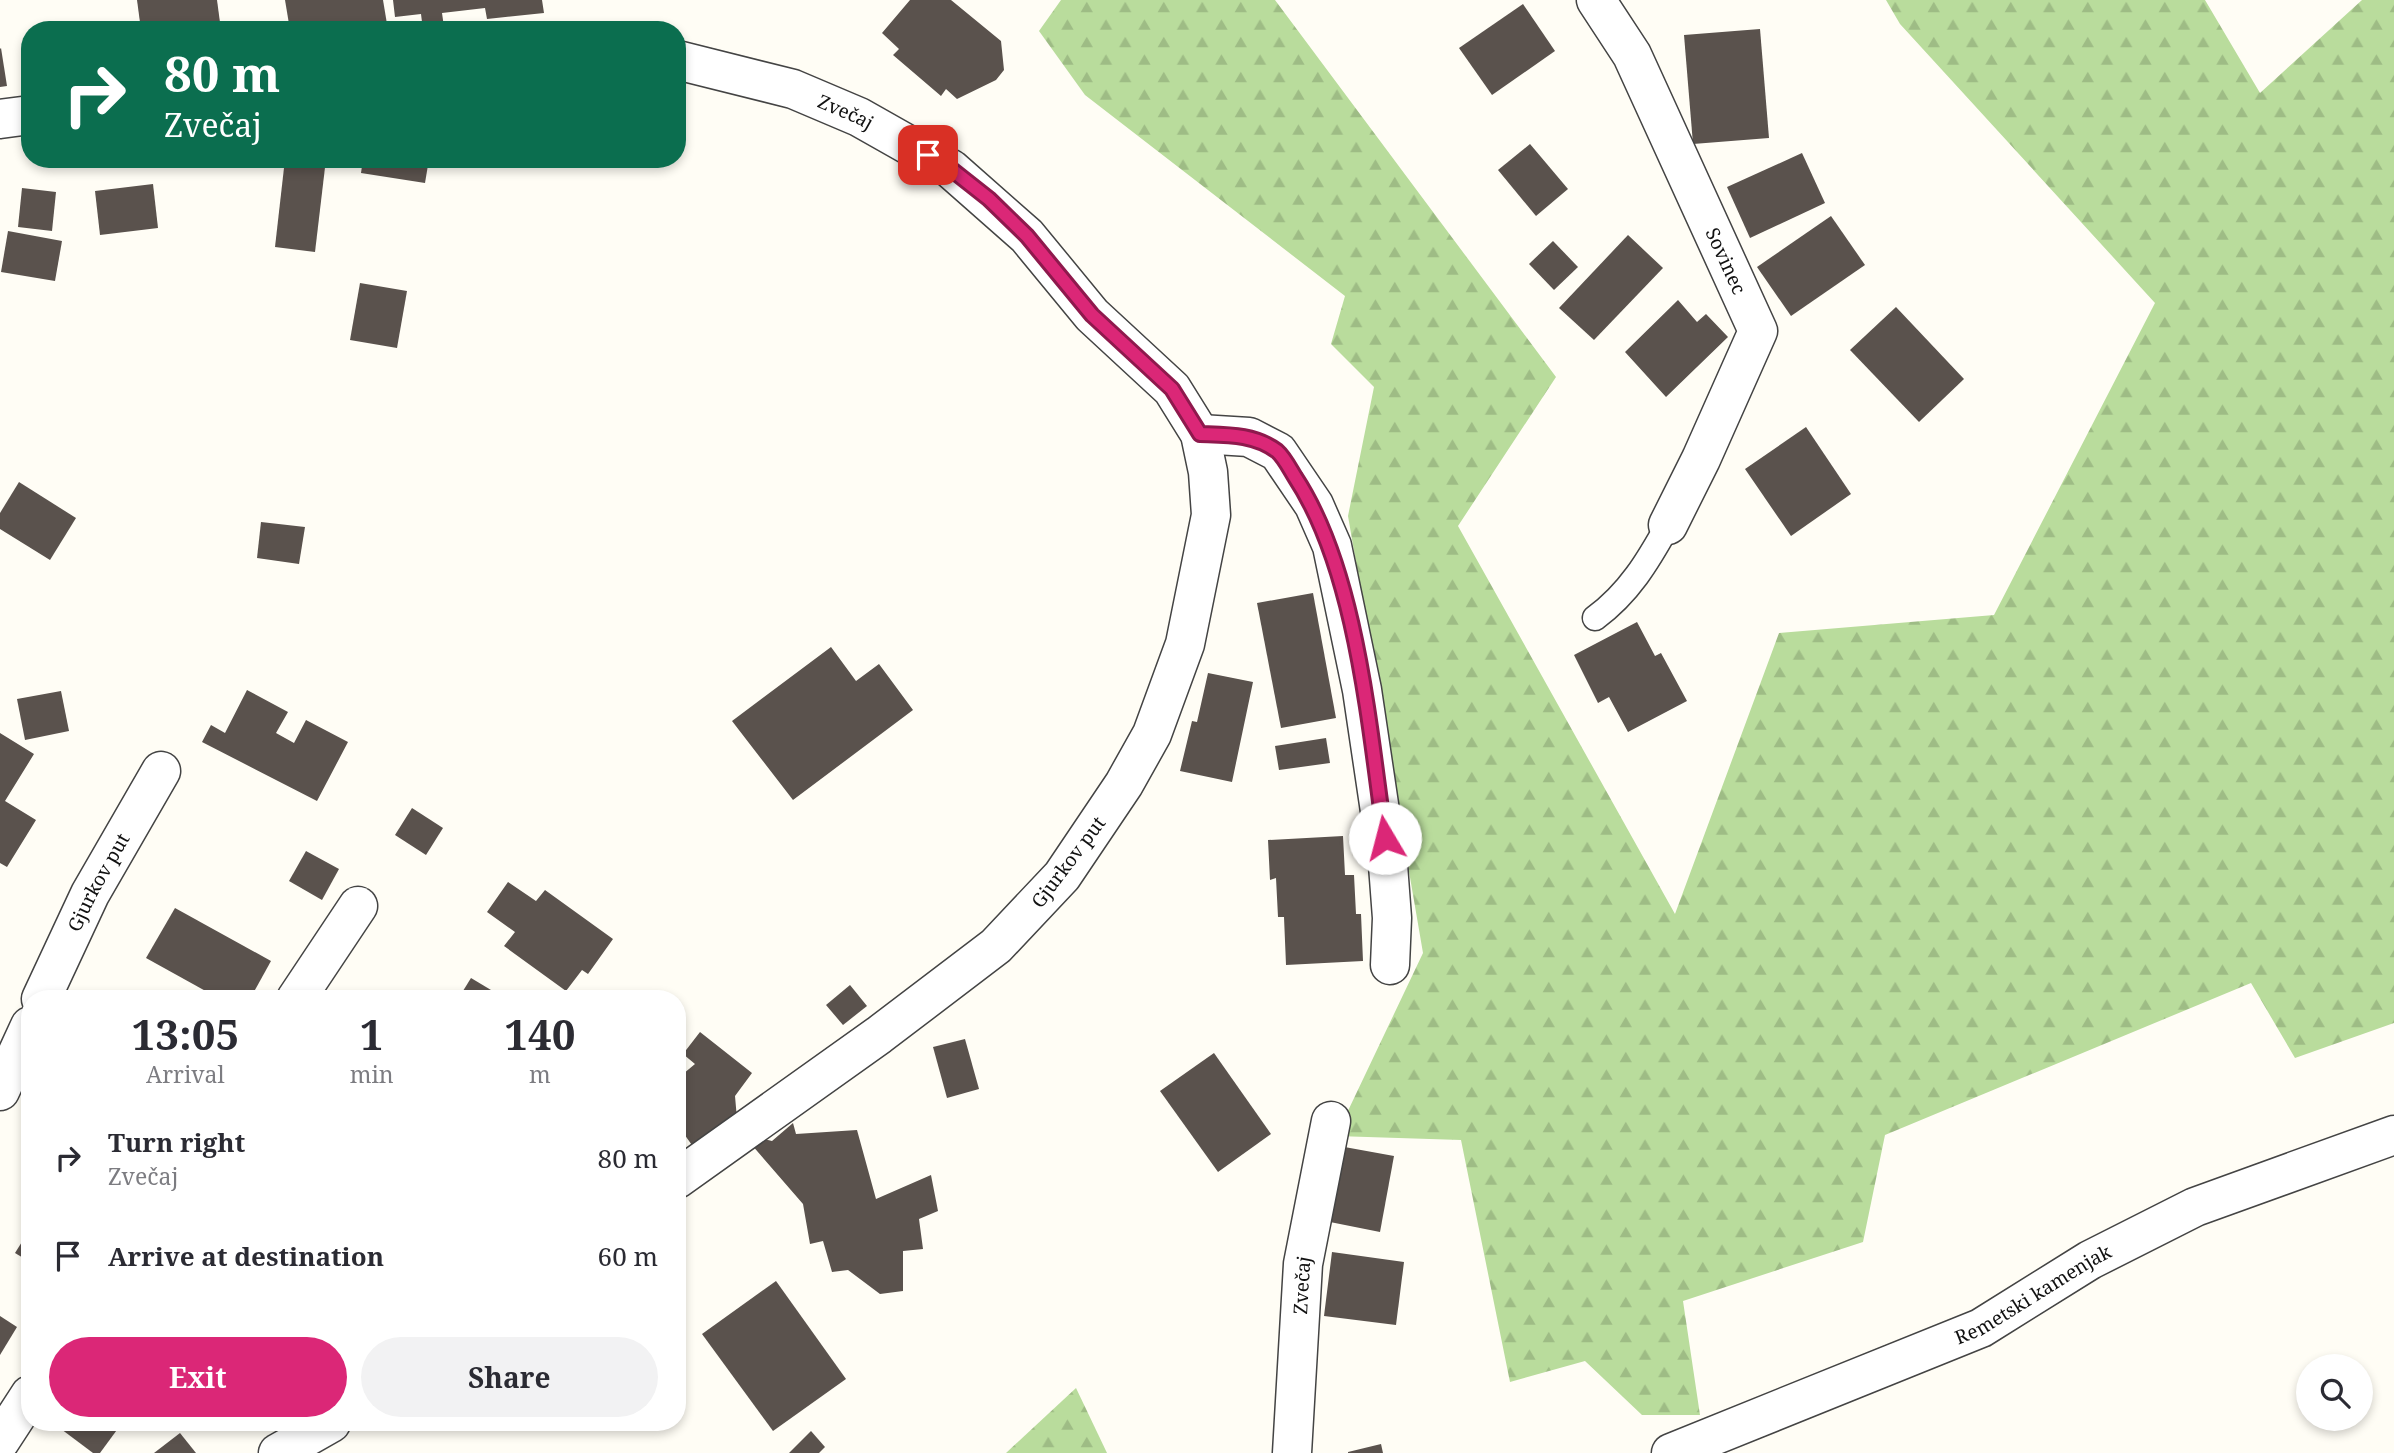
<!DOCTYPE html>
<meta charset="utf-8">
<style>
body{margin:0;font-family:"Noto Serif",serif;background:#f2f2f3;color:#2b2b33;height:100vh;display:flex;flex-direction:column;font-size:26px;white-space:nowrap}
*{box-sizing:border-box;margin:0}
p{font-size:23px;color:#7c7c81}
.icon{flex:none;width:38px;height:38px;fill:none;stroke:currentColor;stroke-width:2;stroke-linecap:round;stroke-linejoin:round}
.map{position:relative;flex:1;overflow:hidden}
.drawer{position:absolute;left:21px;top:990px;width:665px;height:441px;display:flex;flex-direction:column;background:#fff;border-radius:28px;box-shadow:0 4px 10px #0003}
.drawer>*{flex:none}
.top-card{position:absolute;left:21px;top:21px;width:665px;height:147px;border-radius:28px;box-shadow:0 4px 10px #0003;background:#0b6e4f;color:#fff;overflow:hidden}
.buttons{position:absolute;left:2296px;top:1354px;display:grid;gap:14px}
.buttons a{display:grid;place-items:center;width:77px;height:77px;border-radius:50%;background:#fff;box-shadow:0 4px 10px #0003;font-size:35px}
.pin{position:absolute;display:grid;place-items:center;width:60px;height:60px;color:#fff;margin:-30px;border-radius:14px;box-shadow:0 4px 10px #0006}
.me{position:absolute;width:77px;margin:-38px;rotate:352deg;stroke-linejoin:round;filter:drop-shadow(0 0 5px #0008)}
.turn{display:flex;align-items:center;gap:24px;height:147px;padding:0 28px;font-size:32px}
.turn .icon{width:91px;height:91px;stroke-width:2.5}
.turn b{display:block;font-size:49px;line-height:60px}
.eta{display:flex;justify-content:space-evenly;align-items:center;height:119px;text-align:center}
.eta b{font-size:42px;font-weight:700;line-height:49px}
.cta{display:flex;gap:14px;margin-top:auto;padding:14px 28px}
.cta a{flex:1;height:80px;border-radius:42px;background:#db2777;color:#fff;font-size:28px;font-weight:700;line-height:80px;text-align:center}
.cta a+a{background:#f2f2f3;color:#2b2b33}
ul{padding:0;list-style:none}
li{display:flex;align-items:center;gap:21px;height:98px;padding:0 28px}
li div{flex:1}
li b{display:block;font-size:26px}
li em{font-style:normal}
.map>svg:first-child{display:block}
.forest{fill:url(#forest-firs)}
.building{fill:#5a524d}
.lines{fill:none;stroke-linecap:round;stroke-linejoin:round}
.lane-casing{stroke:#444;stroke-width:27}
.street-casing{stroke:#444;stroke-width:41}
.lane{stroke:#fff;stroke-width:24}
.street{stroke:#fff;stroke-width:38}
.route-casing{stroke:#8e194d;stroke-width:18}
.route{stroke:#db2777;stroke-width:12}
.labels{text-anchor:middle;stroke-width:7;stroke-linejoin:round;paint-order:stroke}
.street-label{font-size:19px;fill:#111;stroke:#fff}
</style>
<div class="map">
<svg width="2394" height="1453" viewBox="0 0 2394 1453">
<defs>
<pattern id="forest-firs" width="22" height="20" patternUnits="userSpaceOnUse" patternTransform="scale(1.75)"><rect width="22" height="20" fill="#b9dc9c"/><path d="M5 1l3.5 6h-7zM16 11l3.5 6h-7z" fill="#9ebc85"/></pattern>
</defs>
<rect width="100%" height="100%" fill="#fffdf5"/>
<!-- forest -->
<g class="forest">
<path d="M 1061,0 L 1275,0 L 1556,377 L 1458,526 L 1675,914 L 1779,633 L 1994,615 L 2155,303 L 1900,24 L 1886,0 L 2205,0 L 2260,93 L 2362,0 L 2394,0 L 2394,1023 L 2295,1058 L 2251,983 L 1885,1135 L 1863,1242 L 1683,1301 L 1700,1415 L 1642,1415 L 1585,1361 L 1510,1382 L 1461,1140 L 1336,1136 L 1423,953 L 1348,516 L 1374,387 L 1331,344 L 1345,296 L 1085,95 L 1039,31 Z"/>
<path d="M 1076,1388 L 1107,1453 L 1006,1453 Z"/>
</g>
<!-- building -->
<g class="building">
<path d="M 137,0 L 217,0 L 221,30 L 141,30 Z"/>
<path d="M 285,0 L 383,0 L 388,30 L 290,30 Z"/>
<path d="M 393,0 L 542,0 L 544,13 L 487,19 L 485,8 L 442,13 L 444,27 L 423,30 L 421,14 L 395,17 Z"/>
<path d="M 910,0 L 951,0 L 1001,41 L 1004,70 L 996,80 L 957,99 L 946,89 L 941,96 L 893,55 L 899,49 L 882,33 Z"/>
<path d="M 1523,4 L 1555,51 L 1492,95 L 1459,48 Z"/>
<path d="M 1760,29 L 1769,138 L 1693,144 L 1684,35 Z"/>
<path d="M 1,48 L 7,86 L 0,87 L 0,49 Z"/>
<path d="M 1530,144 L 1568,189 L 1536,216 L 1498,170 Z"/>
<path d="M 1802,153 L 1825,203 L 1750,238 L 1727,187 Z"/>
<path d="M 285,159 L 326,159 L 315,252 L 275,247 Z"/>
<path d="M 363,159 L 429,159 L 425,183 L 361,173 Z"/>
<path d="M 153,184 L 158,228 L 100,235 L 95,191 Z"/>
<path d="M 22,188 L 56,192 L 52,231 L 18,227 Z"/>
<path d="M 1831,216 L 1865,265 L 1791,316 L 1757,267 Z"/>
<path d="M 8,231 L 62,241 L 55,281 L 1,272 Z"/>
<path d="M 1628,235 L 1663,268 L 1594,340 L 1559,308 Z"/>
<path d="M 1553,241 L 1578,267 L 1554,290 L 1529,264 Z"/>
<path d="M 360,283 L 407,291 L 397,348 L 350,340 Z"/>
<path d="M 1678,300 L 1697,322 L 1706,314 L 1728,337 L 1666,397 L 1625,352 Z"/>
<path d="M 1896,307 L 1964,379 L 1919,422 L 1850,350 Z"/>
<path d="M 1806,427 L 1851,494 L 1791,536 L 1745,469 Z"/>
<path d="M 19,482 L 76,518 L 50,560 L 0,529 L 0,513 Z"/>
<path d="M 261,522 L 305,527 L 299,564 L 257,558 Z"/>
<path d="M 1313,593 L 1336,718 L 1281,728 L 1257,603 Z"/>
<path d="M 1637,622 L 1655,656 L 1661,653 L 1687,701 L 1628,732 L 1609,697 L 1598,703 L 1574,655 Z"/>
<path d="M 831,647 L 856,681 L 879,664 L 913,710 L 793,800 L 732,721 Z"/>
<path d="M 1208,673 L 1253,682 L 1232,782 L 1180,771 L 1192,721 L 1197,722 Z"/>
<path d="M 247,690 L 288,712 L 276,733 L 294,743 L 306,720 L 348,742 L 317,801 L 202,742 L 211,725 L 225,733 Z"/>
<path d="M 61,691 L 69,731 L 25,740 L 17,699 Z"/>
<path d="M 0,733 L 34,754 L 5,801 L 36,820 L 7,867 L 0,863 Z"/>
<path d="M 1326,738 L 1330,763 L 1279,770 L 1275,746 Z"/>
<path d="M 412,808 L 443,828 L 426,855 L 395,835 Z"/>
<path d="M 1343,836 L 1345,875 L 1354,875 L 1356,914 L 1361,914 L 1363,961 L 1286,965 L 1284,917 L 1278,917 L 1276,878 L 1270,880 L 1268,840 Z"/>
<path d="M 306,851 L 339,869 L 322,900 L 289,881 Z"/>
<path d="M 508,882 L 536,901 L 545,890 L 613,939 L 588,974 L 582,970 L 566,991 L 504,946 L 515,932 L 487,912 Z"/>
<path d="M 175,908 L 271,961 L 250,999 L 220,999 L 146,958 Z"/>
<path d="M 471,978 L 506,999 L 458,999 Z"/>
<path d="M 850,985 L 867,1006 L 843,1025 L 826,1005 Z"/>
<path d="M 700,1032 L 752,1073 L 735,1096 L 737,1119 L 694,1148 L 677,1124 L 677,1079 L 695,1064 L 683,1054 Z"/>
<path d="M 965,1039 L 979,1089 L 947,1098 L 933,1047 Z"/>
<path d="M 1214,1053 L 1271,1134 L 1218,1172 L 1160,1091 Z"/>
<path d="M 793,1123 L 796,1134 L 857,1130 L 876,1199 L 931,1175 L 938,1211 L 919,1219 L 923,1249 L 903,1251 L 903,1291 L 880,1294 L 848,1270 L 832,1272 L 823,1241 L 810,1244 L 803,1204 L 751,1144 L 760,1138 L 772,1141 Z"/>
<path d="M 1339,1146 L 1394,1156 L 1380,1232 L 1325,1221 Z"/>
<path d="M 30,1229 L 30,1262 L 15,1253 Z"/>
<path d="M 1332,1252 L 1404,1262 L 1396,1325 L 1324,1316 Z"/>
<path d="M 776,1281 L 846,1379 L 773,1431 L 702,1334 Z"/>
<path d="M 0,1316 L 17,1327 L 0,1355 Z"/>
<path d="M 53,1423 L 122,1423 L 100,1453 L 93,1453 Z"/>
<path d="M 811,1431 L 825,1447 L 819,1453 L 789,1453 Z"/>
<path d="M 180,1433 L 196,1453 L 154,1453 Z"/>
<path d="M 1381,1444 L 1383,1453 L 1348,1453 L 1348,1452 Z"/>
</g>
<g class="lines">
<!-- lane casing -->
<g class="lane-casing">
<path id="lane" d="M 1595,618 C 1629,593 1648,561 1668,525"/>
</g>
<!-- street casing -->
<g class="street-casing">
<g id="street">
<path id="s1" d="M 1596,0 L 1632,55 L 1758,331 L 1701,459 L 1668,525"/>
<path id="s2" d="M 677,60 L 793,89 L 859,117 L 951,169 L 1027,236 L 1092,315 L 1172,389 L 1200,434 L 1208,472 L 1211,515 L 1185,644 L 1152,734 L 1124,784 L 1062,876 L 996,946 L 879,1035 L 677,1179"/>
<path d="M 0,119 L 30,115"/>
<path d="M 1200,434 L 1249,437 L 1278,452 L 1314,505 L 1332,546 L 1362,690 L 1388,865 L 1392,918 L 1390,965"/>
<path id="s3" d="M 41,999 L 90,894 L 161,771"/>
<path d="M 296,999 L 358,906"/>
<path d="M 0,1091 L 30,1026"/>
<path d="M 0,1441 L 30,1395"/>
<path d="M 278,1453 L 331,1423"/>
<path id="s4" d="M 1292,1453 L 1303,1264 L 1331,1121"/>
<path id="s5" d="M 1671,1453 L 1981,1328 L 2090,1260 L 2195,1207 L 2394,1135"/>
</g>
</g>
<!-- lane -->
<use href="#lane" class="lane"/>
<!-- street -->
<use href="#street" class="street"/>
</g>
<g class="lines">
<!-- route casing -->
<g class="route-casing">
<path id="route" d="M 928,155 L 951,169 L 989,199 L 1027,236 L 1092,315 L 1172,389 L 1200,434 C 1227,435 1254,434 1277,451 C 1284,457 1290,469 1295,477 C 1357,571 1369,727 1385,838"/>
</g>
<!-- route -->
<use href="#route" class="route"/>
</g>
<g class="labels">
<!-- street labels -->
<g class="street-label">
<text dy="7" stroke="none"><textPath href="#s2" startOffset="177">Zvečaj</textPath></text>
<text dy="7" stroke="none"><textPath href="#s1" startOffset="292">Sovinec</textPath></text>
<text transform="translate(1068 862) rotate(-53)" y="7">Gjurkov put</text>
<text dy="7" stroke="none"><textPath href="#s3" startOffset="130">Gjurkov put</textPath></text>
<text dy="7" stroke="none"><textPath href="#s4" startOffset="168">Zvečaj</textPath></text>
<text dy="7" stroke="none"><textPath href="#s5" startOffset="396">Remetski kamenjak</textPath></text>
</g>
</g>
</svg>
<div class="buttons">
<a><svg class="icon" aria-label="search" viewBox="0 0 24 24"><circle cx="10" cy="10" r="6"/><path d="M15 15l6 6"/></svg></a>
</div>
<div class="pin" style="left:928px;top:155px;background:#d93025"><svg class="icon" aria-label="arrive" viewBox="0 0 24 24"><path d="M6 21V4h12l-3 4 3 4H6"/></svg></div>
<svg class="me" style="left:1385px;top:838px" viewBox="-20 -20 40 40"><circle r="19" fill="#fff"/><path d="M0-13L10 11 0 6-10 11z" fill="#db2777"/></svg>
<div class="top-card">
<div class="turn"><svg class="icon" aria-label="right" viewBox="0 0 24 24"><path d="M7 20v-9h11M14 6l5 5-5 5"/></svg><div><b>80 m</b>Zvečaj</div></div>
</div>
<section class="drawer">
<div class="eta">
<div><b>13:05</b><p>Arrival</p></div>
<div><b>1</b><p>min</p></div>
<div><b>140</b><p>m</p></div>
</div>
<ul>
<li><svg class="icon" aria-label="right" viewBox="0 0 24 24"><path d="M7 20v-9h11M14 6l5 5-5 5"/></svg><div><b>Turn right</b><p>Zvečaj</p></div><em>80 m</em></li>
<li><svg class="icon" aria-label="arrive" viewBox="0 0 24 24"><path d="M6 21V4h12l-3 4 3 4H6"/></svg><div><b>Arrive at destination</b></div><em>60 m</em></li>
</ul>
<div class="cta"><a>Exit</a><a>Share</a></div>
</section>
</div>
